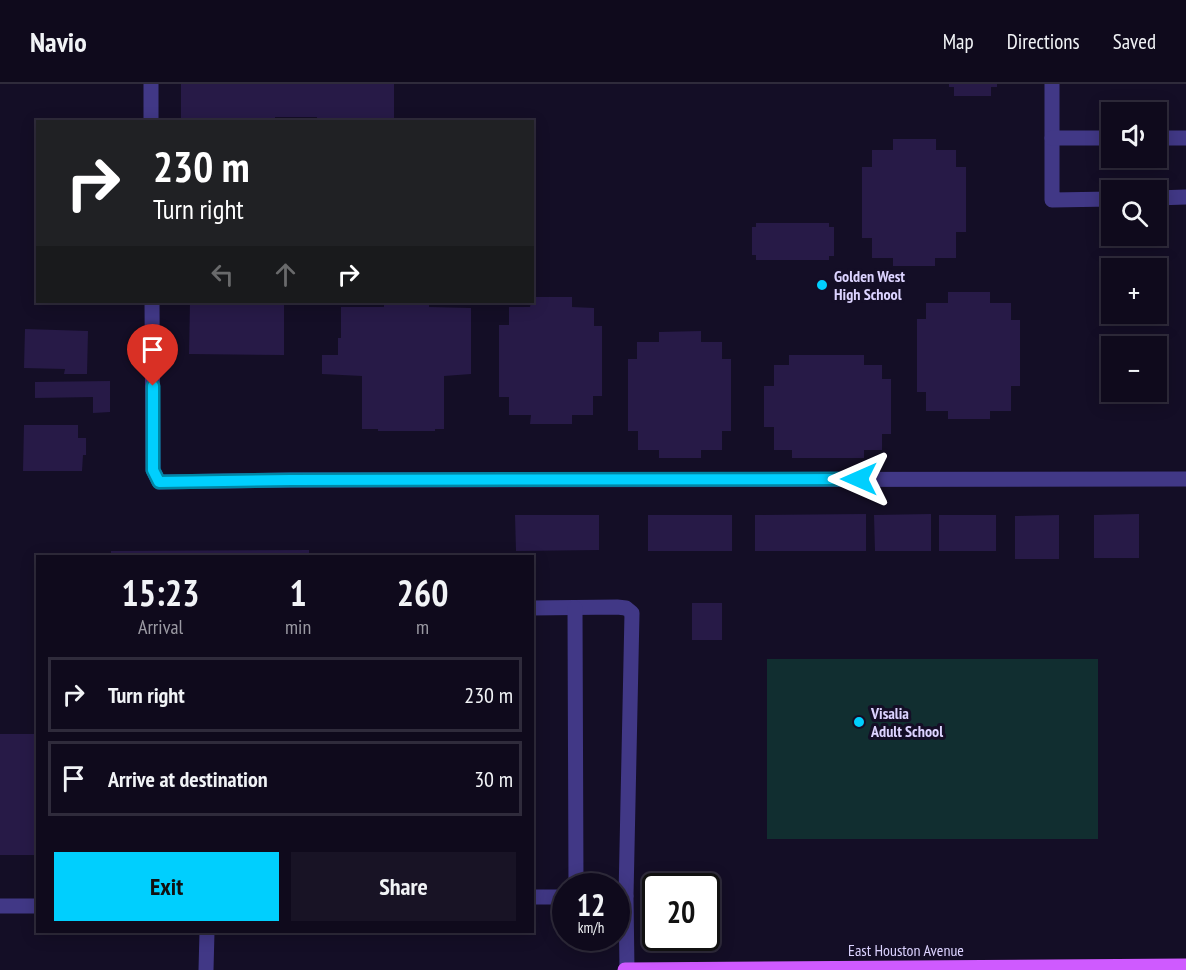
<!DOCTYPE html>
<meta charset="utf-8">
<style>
body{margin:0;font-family:"PT Sans Narrow",sans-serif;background:#181325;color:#f1f3f6;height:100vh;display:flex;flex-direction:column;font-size:22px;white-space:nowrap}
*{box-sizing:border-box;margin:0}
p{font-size:20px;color:#9b9aa3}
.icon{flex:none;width:33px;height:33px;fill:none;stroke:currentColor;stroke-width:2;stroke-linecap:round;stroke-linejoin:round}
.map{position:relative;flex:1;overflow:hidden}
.drawer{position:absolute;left:36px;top:471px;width:498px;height:378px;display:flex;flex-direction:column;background:#0f0a1c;border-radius:0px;box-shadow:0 3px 15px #0003,0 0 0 2px #2f2b3b}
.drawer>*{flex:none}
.banner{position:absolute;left:36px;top:36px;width:498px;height:183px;border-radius:0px;box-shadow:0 3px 15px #0003,0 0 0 2px #2f2b3b;background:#202124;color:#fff;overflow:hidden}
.fabs{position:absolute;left:1101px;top:18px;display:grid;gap:12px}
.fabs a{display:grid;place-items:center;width:66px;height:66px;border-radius:0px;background:#0f0a1c;box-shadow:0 3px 15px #0003,0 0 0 2px #2f2b3b;font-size:30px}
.speed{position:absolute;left:552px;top:789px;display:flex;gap:12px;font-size:30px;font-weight:700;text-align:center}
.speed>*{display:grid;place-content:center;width:78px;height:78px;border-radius:50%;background:#0f0a1c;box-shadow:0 3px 15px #0003,0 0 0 2px #2f2b3b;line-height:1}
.speed small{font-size:15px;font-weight:400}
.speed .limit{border:3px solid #111;border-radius:9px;background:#fff;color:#111}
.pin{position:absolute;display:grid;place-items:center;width:51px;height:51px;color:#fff;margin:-62px -26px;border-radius:50% 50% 50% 0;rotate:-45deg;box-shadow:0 0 6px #0007}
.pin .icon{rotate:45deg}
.me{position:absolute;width:66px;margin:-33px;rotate:270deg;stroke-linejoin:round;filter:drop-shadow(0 0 4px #0008)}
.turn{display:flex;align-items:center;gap:21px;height:126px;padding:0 18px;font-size:27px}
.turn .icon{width:78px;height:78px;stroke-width:2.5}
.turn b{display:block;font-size:42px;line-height:51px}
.lanes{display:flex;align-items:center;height:57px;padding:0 18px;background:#0003;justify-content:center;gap:30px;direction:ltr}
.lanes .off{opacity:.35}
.eta{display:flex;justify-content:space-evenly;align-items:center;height:102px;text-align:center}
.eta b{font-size:36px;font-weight:600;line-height:42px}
.cta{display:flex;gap:12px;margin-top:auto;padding:12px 18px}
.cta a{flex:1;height:69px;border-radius:0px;background:#00cffe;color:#111;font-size:24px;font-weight:600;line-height:69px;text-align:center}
.cta a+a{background:#181325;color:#f1f3f6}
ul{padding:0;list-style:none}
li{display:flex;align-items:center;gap:18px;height:75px;margin:0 12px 9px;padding:0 6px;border:3px solid #2f2b3b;border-radius:0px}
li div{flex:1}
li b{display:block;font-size:22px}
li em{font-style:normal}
header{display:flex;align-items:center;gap:36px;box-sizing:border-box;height:84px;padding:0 30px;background:#0f0a1c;border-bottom:2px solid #2f2b3b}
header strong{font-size:28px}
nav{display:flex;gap:33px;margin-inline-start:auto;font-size:21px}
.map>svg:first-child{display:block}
.green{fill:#112e30}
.building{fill:#271a47}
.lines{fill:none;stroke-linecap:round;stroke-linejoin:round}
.minor{stroke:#413886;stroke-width:15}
.major{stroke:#cf5aff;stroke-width:15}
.route-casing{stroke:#0087a5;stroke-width:15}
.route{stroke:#00cffe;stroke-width:10}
.poi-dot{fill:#00cffe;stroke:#140e26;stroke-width:2}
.labels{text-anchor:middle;stroke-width:6;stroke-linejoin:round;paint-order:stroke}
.poi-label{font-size:16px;font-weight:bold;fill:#dcd3ff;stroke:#140e26;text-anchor:start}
.street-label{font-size:16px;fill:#dcd3ff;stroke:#140e26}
</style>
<header>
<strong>Navio</strong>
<nav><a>Map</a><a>Directions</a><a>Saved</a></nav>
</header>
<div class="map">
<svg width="1186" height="886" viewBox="0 0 1186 886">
<rect width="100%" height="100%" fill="#140e26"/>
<!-- green -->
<rect class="green" x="767" y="575" width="331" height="180"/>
<!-- building -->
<g class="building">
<path d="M 181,0 L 394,0 L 394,34 L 383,34 L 383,38 L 317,38 L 317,33 L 275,33 L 275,38 L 181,38 Z"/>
<path d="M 949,0 L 997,0 L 997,3 L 991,3 L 991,12 L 954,12 L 954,3 L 949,3 Z"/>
<path d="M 893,55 L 936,55 L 936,66 L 956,66 L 956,83 L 966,83 L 966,148 L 956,148 L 956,174 L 935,174 L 935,182 L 893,182 L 893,174 L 872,174 L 872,154 L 862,154 L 862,83 L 872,83 L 872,66 L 893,66 Z"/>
<path d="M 756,139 L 829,139 L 829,143 L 834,143 L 834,172 L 829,172 L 829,176 L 756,176 L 756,171 L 752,171 L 752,143 L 756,143 Z"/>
<path d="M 948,208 L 990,208 L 990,219 L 1011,219 L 1011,236 L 1020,236 L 1020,302 L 1011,302 L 1011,327 L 990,327 L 990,335 L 948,335 L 948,327 L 926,327 L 926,308 L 917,308 L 917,235 L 926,235 L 926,219 L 948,219 Z"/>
<path d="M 532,213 L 572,213 L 572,223 L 594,224 L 594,242 L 602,242 L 602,312 L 593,312 L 593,331 L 572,331 L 572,340 L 530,340 L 531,331 L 509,331 L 509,313 L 499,313 L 499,241 L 509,241 L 509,223 L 530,223 Z"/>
<path d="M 190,218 L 284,218 L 284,271 L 189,270 Z"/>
<path d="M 384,218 L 429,218 L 429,223 L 471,224 L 471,290 L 444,292 L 444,345 L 435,345 L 435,347 L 378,347 L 378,345 L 362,345 L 362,292 L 322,290 L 322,271 L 338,271 L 338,254 L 341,254 L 341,223 L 384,223 Z"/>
<path d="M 25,245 L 88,247 L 87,290 L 64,290 L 65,285 L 24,284 Z"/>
<path d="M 701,247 L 701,258 L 722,258 L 722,275 L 731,275 L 731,347 L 722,347 L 722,366 L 701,366 L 701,374 L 659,374 L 659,366 L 638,366 L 638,347 L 628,347 L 628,275 L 637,275 L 637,258 L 659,258 L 659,248 Z"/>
<path d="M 789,271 L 864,271 L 864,281 L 882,281 L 882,295 L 891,295 L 891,350 L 882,350 L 882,366 L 864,366 L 864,374 L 792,374 L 792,366 L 774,366 L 774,343 L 764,343 L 764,302 L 774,302 L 774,281 L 789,281 Z"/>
<path d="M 110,297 L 110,328 L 93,329 L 93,313 L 35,314 L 35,298 Z"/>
<path d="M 24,341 L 78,341 L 78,354 L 86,354 L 86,371 L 83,371 L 82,387 L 23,387 Z"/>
<path d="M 866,430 L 866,467 L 755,467 L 755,431 Z"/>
<path d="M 931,430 L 931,467 L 875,467 L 874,431 Z"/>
<path d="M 1139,430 L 1139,474 L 1094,474 L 1094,431 Z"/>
<path d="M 515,431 L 599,431 L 599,466 L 516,467 Z"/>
<rect x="648" y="431" width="84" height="36"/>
<rect x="939" y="431" width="57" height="36"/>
<path d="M 1059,431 L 1059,475 L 1015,475 L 1015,432 Z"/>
<path d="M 309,466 L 309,472 L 111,472 L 111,467 Z"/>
<rect x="692" y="519" width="30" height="37"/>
<rect x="0" y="650" width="38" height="121"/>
</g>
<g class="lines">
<!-- minor -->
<g class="minor">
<path d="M 151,0 L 151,38"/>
<path d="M 1052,0 L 1052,116 L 1112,115"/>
<path d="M 1052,54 L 1112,54"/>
<path d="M 1156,54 L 1186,54"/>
<path d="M 1156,114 L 1186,113"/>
<path d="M 152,218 L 153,386 L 159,398 L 291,396 L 1186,395"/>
<path d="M 532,524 L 617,523 L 626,524 L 632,529 L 626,812"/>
<path d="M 575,524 L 576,802"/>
<path d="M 616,812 L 626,812 L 627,886"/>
<path d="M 532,813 L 566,813"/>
<path d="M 0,822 L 38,822"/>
<path d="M 206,886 L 207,848"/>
</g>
<!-- major -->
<path class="major" d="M 625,886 L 1186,882"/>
</g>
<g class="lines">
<!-- route casing -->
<g class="route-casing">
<path id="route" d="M 153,302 L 153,386 L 159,398 L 291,396 L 859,395"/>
</g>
<!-- route -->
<use href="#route" class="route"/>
</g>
<!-- markers -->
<g class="poi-dot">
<circle cx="822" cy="201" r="6"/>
<circle cx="859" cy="638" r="6"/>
</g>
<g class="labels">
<!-- poi labels -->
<g class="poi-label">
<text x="834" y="198">Golden West<tspan x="834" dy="18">High School</tspan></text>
<text x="871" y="635">Visalia<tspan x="871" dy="18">Adult School</tspan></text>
</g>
<!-- street labels -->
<g class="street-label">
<text x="906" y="872">East Houston Avenue</text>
</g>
</g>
</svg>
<div class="fabs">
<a><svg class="icon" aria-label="sound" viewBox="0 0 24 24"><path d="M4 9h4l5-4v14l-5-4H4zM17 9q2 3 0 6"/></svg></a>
<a><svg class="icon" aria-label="search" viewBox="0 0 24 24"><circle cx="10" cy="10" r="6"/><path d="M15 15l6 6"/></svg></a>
<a>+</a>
<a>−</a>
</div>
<div class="speed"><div>12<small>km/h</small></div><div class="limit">20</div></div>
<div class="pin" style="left:153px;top:302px;background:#d93025"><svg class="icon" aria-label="arrive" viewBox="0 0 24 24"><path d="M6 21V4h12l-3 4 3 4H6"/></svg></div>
<svg class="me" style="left:859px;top:395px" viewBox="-20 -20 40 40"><path d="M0-17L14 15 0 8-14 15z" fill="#00cffe" stroke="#fff" stroke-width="4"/></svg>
<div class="banner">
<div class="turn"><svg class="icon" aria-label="right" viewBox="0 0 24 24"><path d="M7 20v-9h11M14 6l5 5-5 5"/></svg><div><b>230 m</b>Turn right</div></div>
<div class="lanes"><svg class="icon off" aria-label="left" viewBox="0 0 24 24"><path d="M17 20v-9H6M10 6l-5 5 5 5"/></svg><svg class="icon off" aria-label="ahead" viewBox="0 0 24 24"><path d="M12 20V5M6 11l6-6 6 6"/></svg><svg class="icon" aria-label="right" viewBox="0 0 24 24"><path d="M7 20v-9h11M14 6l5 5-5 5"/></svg></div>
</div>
<section class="drawer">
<div class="eta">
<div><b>15:23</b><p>Arrival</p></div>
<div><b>1</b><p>min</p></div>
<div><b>260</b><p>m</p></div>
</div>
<ul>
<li><svg class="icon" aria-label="right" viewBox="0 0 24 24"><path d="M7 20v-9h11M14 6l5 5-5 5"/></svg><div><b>Turn right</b></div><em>230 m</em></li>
<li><svg class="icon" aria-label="arrive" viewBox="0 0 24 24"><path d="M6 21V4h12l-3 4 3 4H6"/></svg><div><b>Arrive at destination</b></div><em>30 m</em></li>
</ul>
<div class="cta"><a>Exit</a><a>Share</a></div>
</section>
</div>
